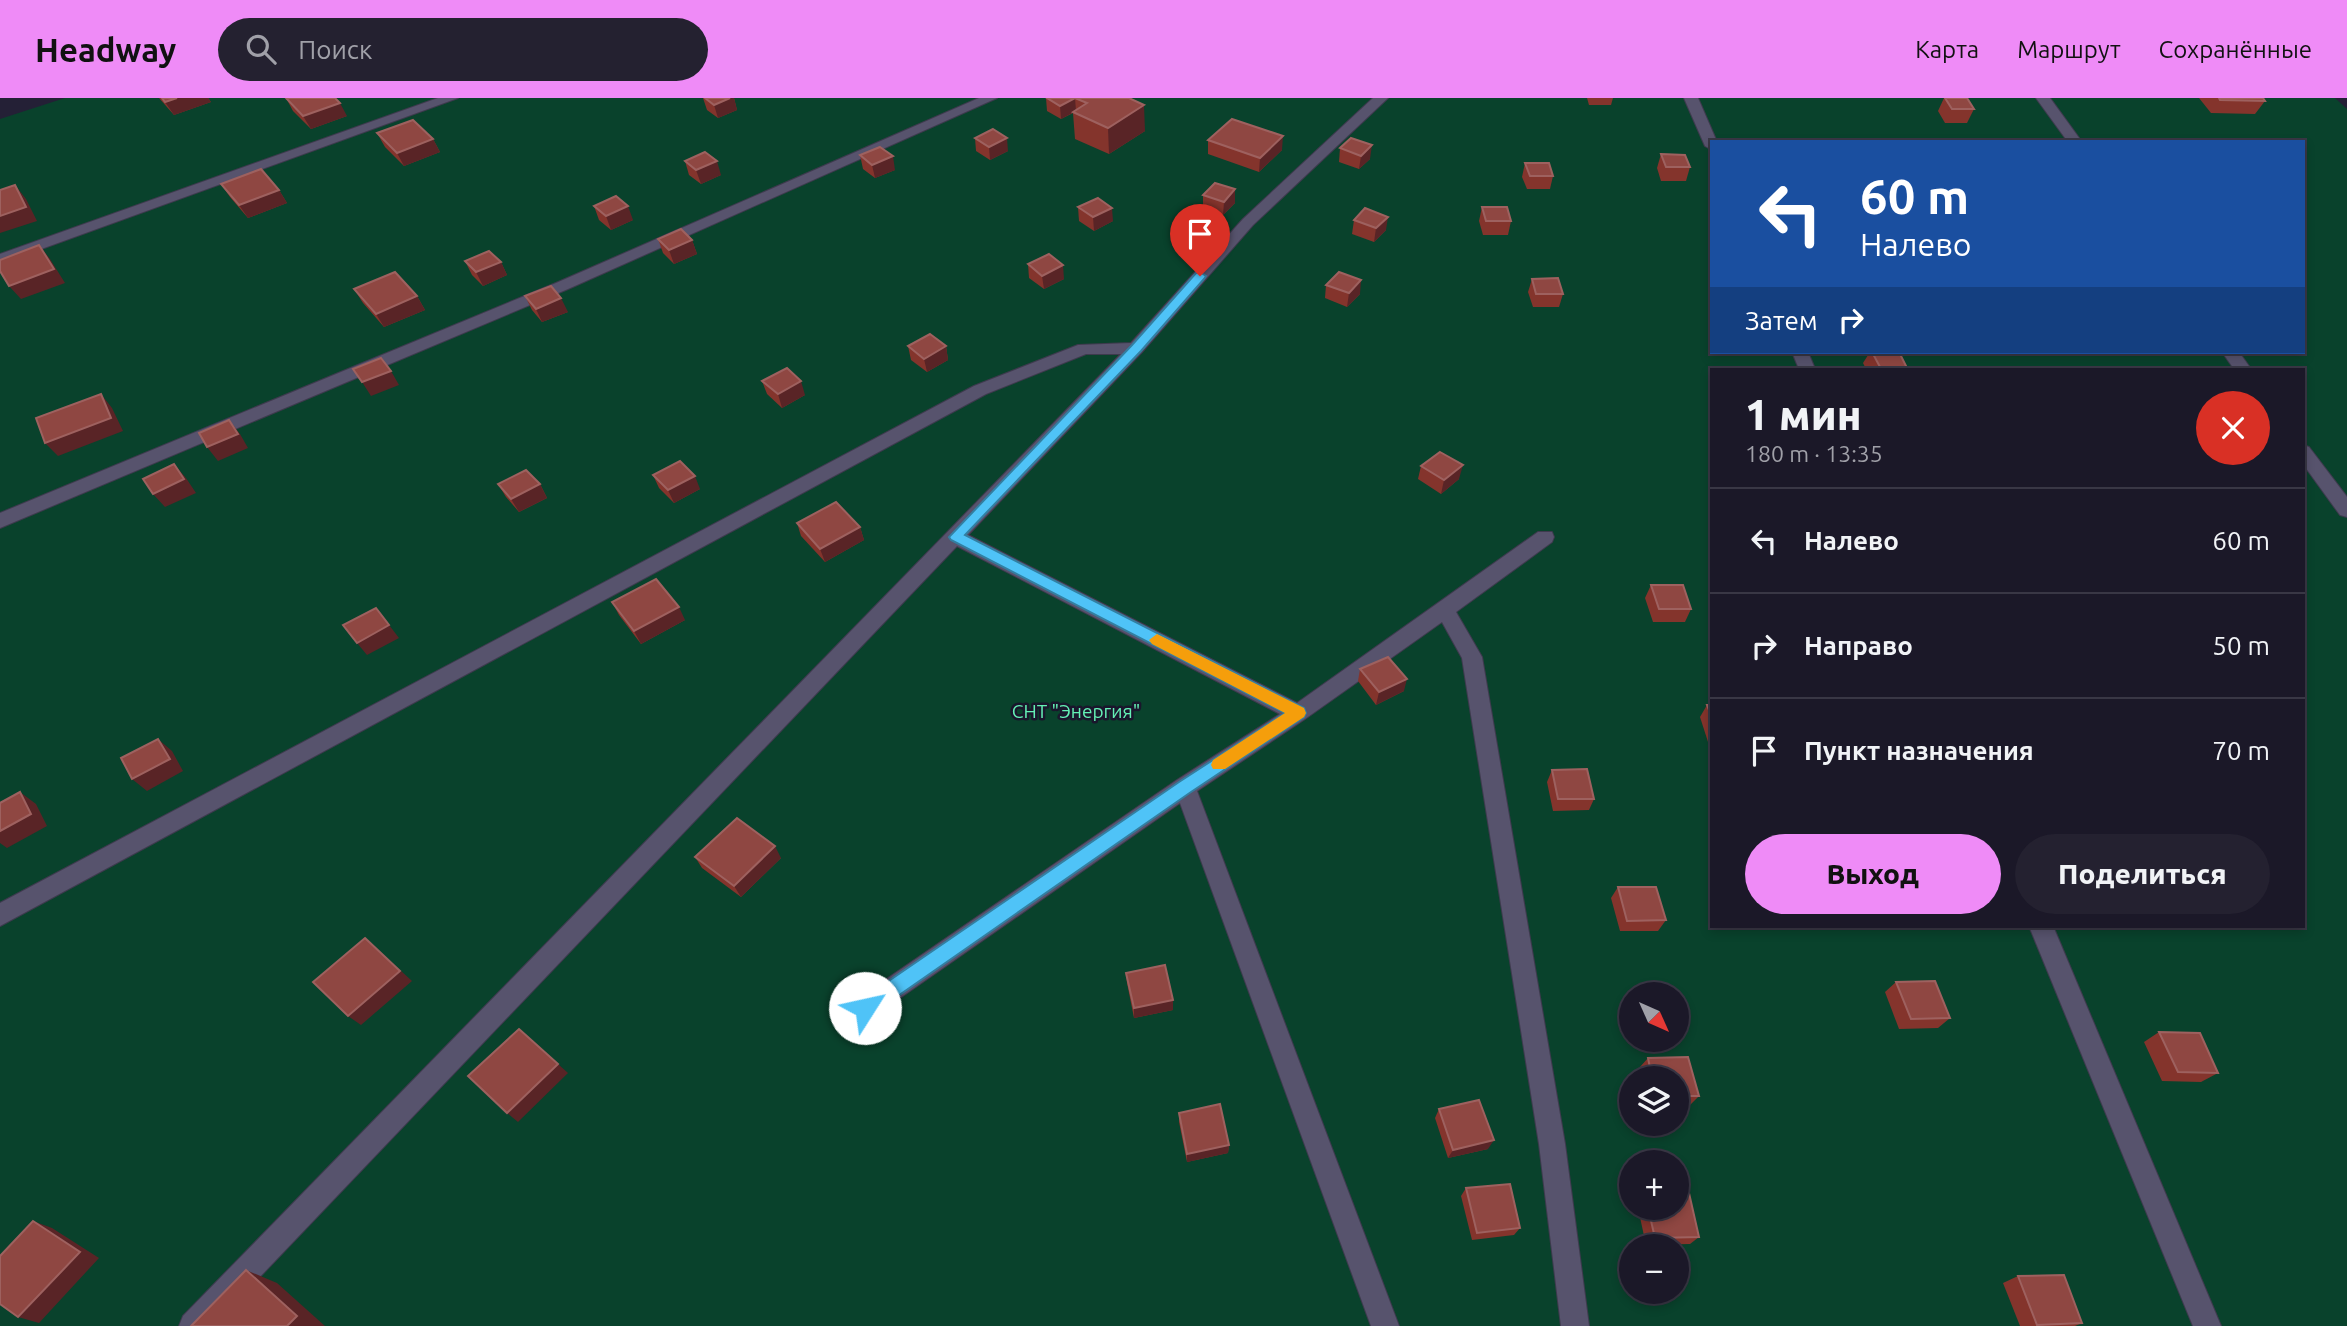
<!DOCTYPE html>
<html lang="ru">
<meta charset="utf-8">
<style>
body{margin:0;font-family:Ubuntu,sans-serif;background:#242130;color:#f1f3f6;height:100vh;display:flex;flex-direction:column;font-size:26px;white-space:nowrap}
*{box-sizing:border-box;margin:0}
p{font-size:23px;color:#a0a0a8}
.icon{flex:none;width:38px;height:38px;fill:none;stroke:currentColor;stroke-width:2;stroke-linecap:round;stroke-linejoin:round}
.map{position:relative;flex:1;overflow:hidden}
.details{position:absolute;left:1710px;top:270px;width:595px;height:560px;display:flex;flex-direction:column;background:#1b1828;border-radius:0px;box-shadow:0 4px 10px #0003,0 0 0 2px #393745}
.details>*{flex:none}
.top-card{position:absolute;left:1710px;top:42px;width:595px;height:214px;border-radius:0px;box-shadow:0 4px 10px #0003,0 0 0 2px #393745;background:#1a4fa0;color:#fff;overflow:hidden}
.needle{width:46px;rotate:135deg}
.fabs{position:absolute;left:1619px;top:884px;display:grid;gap:14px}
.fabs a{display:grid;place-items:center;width:70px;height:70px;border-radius:50%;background:#1b1828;box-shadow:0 4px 10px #0003,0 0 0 2px #393745;font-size:35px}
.pin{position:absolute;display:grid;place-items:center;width:60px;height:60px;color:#fff;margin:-72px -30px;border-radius:50% 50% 50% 0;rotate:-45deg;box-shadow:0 0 7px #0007}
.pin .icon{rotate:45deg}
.me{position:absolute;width:77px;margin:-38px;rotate:55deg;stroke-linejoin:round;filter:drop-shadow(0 0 5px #0008)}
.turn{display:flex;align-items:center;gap:24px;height:147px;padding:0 35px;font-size:32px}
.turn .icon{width:91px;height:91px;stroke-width:2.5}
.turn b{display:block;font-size:49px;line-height:60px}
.then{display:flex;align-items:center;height:66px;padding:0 35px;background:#0003;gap:14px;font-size:26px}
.round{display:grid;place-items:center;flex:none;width:74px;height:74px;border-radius:37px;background:#242130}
.head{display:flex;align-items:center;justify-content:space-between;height:119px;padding:0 35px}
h1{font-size:42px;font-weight:800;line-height:52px}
.primary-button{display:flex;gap:14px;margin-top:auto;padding:14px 35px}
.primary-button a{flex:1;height:80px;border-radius:42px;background:#ef8bf7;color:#111;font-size:28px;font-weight:800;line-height:80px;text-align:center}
.primary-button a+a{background:#242130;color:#f1f3f6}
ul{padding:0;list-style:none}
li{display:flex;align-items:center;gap:21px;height:105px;padding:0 35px;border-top:2px solid #393745}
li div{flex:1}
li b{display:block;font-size:26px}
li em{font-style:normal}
header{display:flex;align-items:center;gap:42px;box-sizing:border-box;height:98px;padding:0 35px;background:#ef8bf7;color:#111}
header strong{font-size:33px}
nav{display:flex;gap:38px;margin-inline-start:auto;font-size:24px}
.search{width:490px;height:63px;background:#242130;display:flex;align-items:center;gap:18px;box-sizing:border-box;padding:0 24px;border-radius:38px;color:#a0a0a8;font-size:26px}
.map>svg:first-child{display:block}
.green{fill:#09422c;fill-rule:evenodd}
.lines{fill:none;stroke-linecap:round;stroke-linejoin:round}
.minor-casing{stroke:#3e3a4e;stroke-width:2}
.minor{fill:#57536d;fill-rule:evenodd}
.wall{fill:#84342c}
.shaded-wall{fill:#592426}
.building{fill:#8f4742;stroke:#9e615f;stroke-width:2}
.route{fill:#4fc3f7;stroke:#337fa1;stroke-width:2}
.slow{fill:#f59e0b}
.labels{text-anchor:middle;stroke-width:5;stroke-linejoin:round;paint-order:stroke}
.park-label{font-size:19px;fill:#64f1b5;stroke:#1a162c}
</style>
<header>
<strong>Headway</strong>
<div class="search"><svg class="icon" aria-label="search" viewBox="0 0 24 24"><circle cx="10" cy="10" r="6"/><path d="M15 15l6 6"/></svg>Поиск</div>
<nav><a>Карта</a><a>Маршрут</a><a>Сохранённые</a></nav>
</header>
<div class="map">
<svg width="2347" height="1228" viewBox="0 0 2347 1228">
<rect width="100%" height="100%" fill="#242036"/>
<!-- green -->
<path class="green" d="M 65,0 L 2335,0 L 2347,11 L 2347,1228 L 0,1228 L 0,21 ZM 1712,44 L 2303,44 L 2303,254 L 1712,254 ZM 1712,271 L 2303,271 L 2303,828 L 1712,828 ZM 1631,896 L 1676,896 L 1676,942 L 1631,942 ZM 1631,980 L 1676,980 L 1676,1026 L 1631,1026 ZM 1631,1064 L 1676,1064 L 1676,1110 L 1631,1110 ZM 1631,1148 L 1676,1148 L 1676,1194 L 1631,1194 Z"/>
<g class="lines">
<!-- minor casing -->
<g class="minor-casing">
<g id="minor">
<path d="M 438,0 L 458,0 L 0,166 L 0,156 Z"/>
<path d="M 979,0 L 997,0 L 568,191 L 0,430 L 0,415 L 556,185 Z"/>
<path d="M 1373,0 L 1388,0 L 1253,127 L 1142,254 L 968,437 L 1297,605 L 1538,434 L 1552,434 L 1554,439 L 1552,444 L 1456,514 L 1482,559 L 1565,1046 L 1589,1228 L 1561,1228 L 1539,1046 L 1462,560 L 1442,524 L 1305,621 L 1197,693 L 1399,1228 L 1371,1228 L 1180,705 L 874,918 L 865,922 L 856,918 L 853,910 L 856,902 L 1177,682 L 1280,616 L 957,448 L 213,1228 L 179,1228 L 183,1218 L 1121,256 L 1086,256 L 986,296 L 0,828 L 0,805 L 974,288 L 1078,247 L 1131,245 L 1243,121 Z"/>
<path d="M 1684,0 L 1698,0 L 1717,44 L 1712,44 L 1712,52 L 1705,48 Z"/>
<path d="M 2036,0 L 2050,0 L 2082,44 L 2068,44 Z"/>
<path d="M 1792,254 L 1808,254 L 1815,271 L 1799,271 Z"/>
<path d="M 2222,254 L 2239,254 L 2251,271 L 2234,271 Z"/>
<path d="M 2303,347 L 2309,349 L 2347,399 L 2347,419 L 2340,417 L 2303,366 Z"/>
<path d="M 2029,828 L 2053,828 L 2221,1228 L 2193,1228 Z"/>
</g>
</g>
<!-- minor -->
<use href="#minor" class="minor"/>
</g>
<!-- wall -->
<g class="wall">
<path d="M 159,0 L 208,0 L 211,4 L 174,17 Z"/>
<path d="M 286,0 L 347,18 L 311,31 L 293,13 Z"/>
<path d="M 703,0 L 734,0 L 737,12 L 718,20 L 707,12 Z"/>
<path d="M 1046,0 L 1129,0 L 1145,33 L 1109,56 L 1075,41 L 1073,15 L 1061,21 L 1047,13 Z"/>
<path d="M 1587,0 L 1613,0 L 1611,7 L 1589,7 Z"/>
<path d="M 1944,0 L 1974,11 L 1967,25 L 1945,25 L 1938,13 Z"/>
<path d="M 2199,0 L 2263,0 L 2265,3 L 2255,16 L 2211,15 Z"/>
<path d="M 377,35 L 433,41 L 440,54 L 404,68 L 385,49 Z"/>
<path d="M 975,40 L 1008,53 L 990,62 L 976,53 Z"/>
<path d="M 1208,42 L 1282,52 L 1259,74 L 1208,56 Z"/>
<path d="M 1340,50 L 1370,61 L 1359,71 L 1339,64 Z"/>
<path d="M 1661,56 L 1690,69 L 1686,83 L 1661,83 L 1657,70 Z"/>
<path d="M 860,57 L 895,72 L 875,80 L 863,71 Z"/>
<path d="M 685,63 L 721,77 L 701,86 L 689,77 Z"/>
<path d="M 1525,65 L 1553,78 L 1550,91 L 1527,91 L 1522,79 Z"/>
<path d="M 221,86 L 279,92 L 287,105 L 248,120 L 230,99 Z"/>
<path d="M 1235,91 L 1235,105 L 1223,117 L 1203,111 L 1203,97 Z"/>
<path d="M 594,108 L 633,122 L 611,132 L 599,122 Z"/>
<path d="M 1078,109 L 1113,123 L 1094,133 L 1079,123 Z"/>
<path d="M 1482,109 L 1511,123 L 1508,137 L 1483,137 L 1479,123 Z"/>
<path d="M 1354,122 L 1386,132 L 1374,144 L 1352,136 Z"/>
<path d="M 658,141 L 692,142 L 697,156 L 674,166 L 663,155 Z"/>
<path d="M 465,163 L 501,164 L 507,177 L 483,188 L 472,177 Z"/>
<path d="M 1028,166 L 1064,181 L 1044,191 L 1029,180 Z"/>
<path d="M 1532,181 L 1563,196 L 1559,209 L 1533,209 L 1528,194 Z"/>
<path d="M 1326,187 L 1360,196 L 1347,209 L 1325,200 Z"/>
<path d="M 354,191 L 417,198 L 425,212 L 384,229 L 363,205 Z"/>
<path d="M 525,198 L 568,214 L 542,224 L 532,212 Z"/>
<path d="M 908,248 L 946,248 L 948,262 L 927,274 L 911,262 Z"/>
<path d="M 1870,254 L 1899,254 L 1907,270 L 1906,271 L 1866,271 L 1863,265 Z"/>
<path d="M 762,283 L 805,297 L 782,310 L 767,296 Z"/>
<path d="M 1421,368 L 1459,381 L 1441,396 L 1418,381 Z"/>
<path d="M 1712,372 L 1712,391 L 1708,380 Z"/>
<path d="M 653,377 L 700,391 L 674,405 L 659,390 Z"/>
<path d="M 498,386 L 540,386 L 547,400 L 519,414 L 506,399 Z"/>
<path d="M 797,425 L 860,429 L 864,442 L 825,464 L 801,438 Z"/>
<path d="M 1651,487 L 1691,511 L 1685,524 L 1653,524 L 1645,500 Z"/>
<path d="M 612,504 L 685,522 L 641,546 L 619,517 Z"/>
<path d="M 1360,571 L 1404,593 L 1376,607 L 1358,583 Z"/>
<path d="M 1707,607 L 1712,607 L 1712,647 L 1709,647 L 1700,619 Z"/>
<path d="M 1552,672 L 1594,701 L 1589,712 L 1553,713 L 1547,684 Z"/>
<path d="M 695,759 L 781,760 L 741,799 L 702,770 Z"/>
<path d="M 1618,789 L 1666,822 L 1658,833 L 1620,833 L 1611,800 Z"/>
<path d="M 1126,875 L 1173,912 L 1134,920 L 1127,885 Z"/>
<path d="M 1896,884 L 1950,920 L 1938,930 L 1899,931 L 1885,894 Z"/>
<path d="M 2159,934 L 2218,975 L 2201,984 L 2162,983 L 2144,944 Z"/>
<path d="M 1688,959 L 1699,998 L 1690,1007 L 1676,1007 L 1676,980 L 1643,980 L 1640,969 L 1648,960 Z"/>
<path d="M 1439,1011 L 1488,1051 L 1448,1060 L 1435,1020 Z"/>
<path d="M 1179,1015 L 1229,1047 L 1228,1055 L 1187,1064 L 1179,1024 Z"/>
<path d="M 1466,1090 L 1520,1130 L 1514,1137 L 1472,1142 L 1461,1098 Z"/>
<path d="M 1638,1110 L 1676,1110 L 1699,1139 L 1690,1146 L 1646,1147 Z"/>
<path d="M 2018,1178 L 2082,1225 L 2075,1228 L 2020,1228 L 2003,1185 Z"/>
</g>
<!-- shaded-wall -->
<g class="shaded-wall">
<path d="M 177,0 L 208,0 L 211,4 L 174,17 L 165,4 Z"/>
<path d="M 730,0 L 734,0 L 737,12 L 718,20 L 714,7 Z"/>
<path d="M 1075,0 L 1076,13 L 1061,21 L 1060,8 Z"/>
<path d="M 340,5 L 347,18 L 311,31 L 303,18 Z"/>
<path d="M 1144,7 L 1145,33 L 1109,56 L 1108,30 Z"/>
<path d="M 1283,38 L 1282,52 L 1259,74 L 1260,60 Z"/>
<path d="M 1007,40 L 1008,53 L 990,62 L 989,49 Z"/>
<path d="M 433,41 L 440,54 L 404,68 L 397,55 Z"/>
<path d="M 1372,47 L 1370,61 L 1359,71 L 1361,58 Z"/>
<path d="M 893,58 L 895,72 L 875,80 L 872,67 Z"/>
<path d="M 717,63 L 721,77 L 701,86 L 696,72 Z"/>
<path d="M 15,87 L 26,101 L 37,123 L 0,135 L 0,118 Z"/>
<path d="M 1235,91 L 1235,105 L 1223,117 L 1224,104 Z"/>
<path d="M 279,92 L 287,105 L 248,120 L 239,107 Z"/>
<path d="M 628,108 L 633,122 L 611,132 L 606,118 Z"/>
<path d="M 1112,110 L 1113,123 L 1094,133 L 1093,119 Z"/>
<path d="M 1388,119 L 1386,132 L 1374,144 L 1376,130 Z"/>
<path d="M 692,142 L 697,156 L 674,166 L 669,152 Z"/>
<path d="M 39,147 L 50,161 L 65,185 L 21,201 L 9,188 Z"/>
<path d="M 501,164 L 507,177 L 483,188 L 476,174 Z"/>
<path d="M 1063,167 L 1064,181 L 1044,191 L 1042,178 Z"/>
<path d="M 1361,182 L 1360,196 L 1347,209 L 1349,195 Z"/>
<path d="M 417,198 L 425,212 L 384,229 L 376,216 Z"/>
<path d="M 561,200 L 568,214 L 542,224 L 536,211 Z"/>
<path d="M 946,248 L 948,262 L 927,274 L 924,261 Z"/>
<path d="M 391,273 L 399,287 L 371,298 L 362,284 Z"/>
<path d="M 801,283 L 805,297 L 782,310 L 778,296 Z"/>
<path d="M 101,296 L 112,310 L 123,333 L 58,358 L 45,345 Z"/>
<path d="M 229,322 L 240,336 L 248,350 L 218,363 L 207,349 Z"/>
<path d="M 174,366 L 186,380 L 196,395 L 165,409 L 153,396 Z"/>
<path d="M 1463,367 L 1459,381 L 1441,396 L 1444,382 Z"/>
<path d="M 695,378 L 700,391 L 674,405 L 668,392 Z"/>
<path d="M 540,386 L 547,400 L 519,414 L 511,401 Z"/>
<path d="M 860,429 L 864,442 L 825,464 L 820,451 Z"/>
<path d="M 679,509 L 685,522 L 641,546 L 634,533 Z"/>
<path d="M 376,510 L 399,540 L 367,557 L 357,545 Z"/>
<path d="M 1407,581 L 1404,593 L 1376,607 L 1379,594 Z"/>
<path d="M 158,641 L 172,653 L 183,673 L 147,693 L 132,681 Z"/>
<path d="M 20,694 L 36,706 L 47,728 L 7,750 L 0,745 L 0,733 Z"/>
<path d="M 775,748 L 781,760 L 741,799 L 734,788 Z"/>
<path d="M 365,840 L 412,883 L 361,927 L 348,918 Z"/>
<path d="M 1173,902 L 1173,912 L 1134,920 L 1134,910 Z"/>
<path d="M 558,966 L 568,975 L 518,1024 L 507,1015 Z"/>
<path d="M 1494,1042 L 1488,1051 L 1448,1060 L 1453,1052 Z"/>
<path d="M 1229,1047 L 1228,1055 L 1187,1064 L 1187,1056 Z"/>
<path d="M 33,1123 L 52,1130 L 99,1160 L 39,1225 L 18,1219 Z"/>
<path d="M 246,1172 L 277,1185 L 325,1228 L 287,1228 Z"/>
</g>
<!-- building -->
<g class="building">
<path d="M 162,0 L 177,0 L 165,4 Z"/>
<path d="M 286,0 L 335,0 L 340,5 L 303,18 Z"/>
<path d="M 705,0 L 730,0 L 714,7 Z"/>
<path d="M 1047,0 L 1075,0 L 1060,8 Z"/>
<path d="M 1075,0 L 1129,0 L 1144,7 L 1108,30 L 1073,14 L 1087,5 Z"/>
<path d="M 1945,0 L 1967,0 L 1974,11 L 1952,11 Z"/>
<path d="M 2219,0 L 2263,0 L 2265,3 L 2220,2 Z"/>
<path d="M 1232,21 L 1283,38 L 1260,60 L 1208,42 Z"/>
<path d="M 413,22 L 433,41 L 397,55 L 377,35 Z"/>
<path d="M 993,31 L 1007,40 L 989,49 L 975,40 Z"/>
<path d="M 1351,40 L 1372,47 L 1361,58 L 1340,50 Z"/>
<path d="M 880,49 L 893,58 L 872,67 L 860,57 Z"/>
<path d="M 705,54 L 717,63 L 696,72 L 685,63 Z"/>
<path d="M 1661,56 L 1685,57 L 1690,69 L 1666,69 Z"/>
<path d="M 1525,65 L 1549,65 L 1553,78 L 1530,78 Z"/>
<path d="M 261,71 L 279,92 L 239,107 L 221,86 Z"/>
<path d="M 1215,85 L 1235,91 L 1224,104 L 1203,97 Z"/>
<path d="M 15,87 L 26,109 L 0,118 L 0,92 Z"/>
<path d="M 616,98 L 628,108 L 606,118 L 594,108 Z"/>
<path d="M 1098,100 L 1112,110 L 1093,119 L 1078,109 Z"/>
<path d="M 1482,109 L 1507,109 L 1511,123 L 1486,123 Z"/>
<path d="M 1365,110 L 1388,119 L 1376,130 L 1354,122 Z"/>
<path d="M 681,131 L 692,142 L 669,152 L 658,141 Z"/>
<path d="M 39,147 L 54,171 L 9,188 L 0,173 L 0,162 Z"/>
<path d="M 489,153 L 501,164 L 476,174 L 465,163 Z"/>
<path d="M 1049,156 L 1063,167 L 1042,178 L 1028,166 Z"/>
<path d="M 395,174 L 417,198 L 376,216 L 354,191 Z"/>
<path d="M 1339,174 L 1361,182 L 1349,195 L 1326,187 Z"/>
<path d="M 1558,180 L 1563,196 L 1536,196 L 1532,181 Z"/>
<path d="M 551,188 L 561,200 L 536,211 L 525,198 Z"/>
<path d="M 930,236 L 946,248 L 924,261 L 908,248 Z"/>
<path d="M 1872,254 L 1899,254 L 1907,270 L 1880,269 Z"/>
<path d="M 381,260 L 391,273 L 362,284 L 353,271 Z"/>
<path d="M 787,270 L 801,283 L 778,296 L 762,283 Z"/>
<path d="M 101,296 L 111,320 L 45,345 L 36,320 Z"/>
<path d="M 229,322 L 238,336 L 207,349 L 199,335 Z"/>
<path d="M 1440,354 L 1463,367 L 1444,382 L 1421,368 Z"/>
<path d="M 680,363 L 695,378 L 668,392 L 653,377 Z"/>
<path d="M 174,366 L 184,381 L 153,396 L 143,381 Z"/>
<path d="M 526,372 L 540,386 L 511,401 L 498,386 Z"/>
<path d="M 836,404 L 860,429 L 820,451 L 797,425 Z"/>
<path d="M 656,481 L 679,509 L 634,533 L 612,504 Z"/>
<path d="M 1651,487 L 1683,487 L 1691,511 L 1659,511 Z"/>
<path d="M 376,510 L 389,527 L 357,545 L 343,527 Z"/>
<path d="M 1388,559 L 1407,581 L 1379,594 L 1360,571 Z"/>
<path d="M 1707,607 L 1712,607 L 1712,620 Z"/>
<path d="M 158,641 L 170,661 L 132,681 L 121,660 Z"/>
<path d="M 1587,671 L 1594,701 L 1558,701 L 1552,672 Z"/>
<path d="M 20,694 L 31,716 L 0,733 L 0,705 Z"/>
<path d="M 737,720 L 775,748 L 734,788 L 695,759 Z"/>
<path d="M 1618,789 L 1656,789 L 1666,822 L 1627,823 Z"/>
<path d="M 365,840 L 400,873 L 348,918 L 313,884 Z"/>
<path d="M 1165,867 L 1173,902 L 1134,910 L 1126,875 Z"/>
<path d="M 1935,883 L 1950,920 L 1911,921 L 1896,884 Z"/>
<path d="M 519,931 L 558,966 L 507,1015 L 468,978 Z"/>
<path d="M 2159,934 L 2200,935 L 2218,975 L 2178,974 Z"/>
<path d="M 1688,959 L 1699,998 L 1676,998 L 1676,980 L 1652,980 L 1648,960 Z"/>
<path d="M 1479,1002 L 1494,1042 L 1453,1052 L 1439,1011 Z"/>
<path d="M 1220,1006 L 1229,1047 L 1187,1056 L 1179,1015 Z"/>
<path d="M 1510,1086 L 1520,1130 L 1477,1135 L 1466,1090 Z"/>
<path d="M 1676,1095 L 1689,1095 L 1699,1139 L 1655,1140 L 1648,1110 L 1676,1110 Z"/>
<path d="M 33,1123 L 80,1154 L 18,1219 L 0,1206 L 0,1158 Z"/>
<path d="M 246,1172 L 297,1218 L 287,1228 L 191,1228 Z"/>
<path d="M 2064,1177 L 2082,1225 L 2037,1227 L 2018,1178 Z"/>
</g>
<!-- route -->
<path class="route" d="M 1200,174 L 1206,178 L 1204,181 L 1141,253 L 965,437 L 1304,610 L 1306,615 L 1304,619 L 1191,694 L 872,916 L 865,919 L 858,916 L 856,910 L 858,904 L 1179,684 L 1285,615 L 951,442 L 949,439 L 1132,247 L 1196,175 Z"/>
<!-- slow -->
<path class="slow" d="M 1157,536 L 1304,610 L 1306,615 L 1304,619 L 1225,671 L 1213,671 L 1211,667 L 1213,662 L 1285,615 L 1152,546 L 1149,542 Z"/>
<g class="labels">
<!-- park labels -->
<g class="park-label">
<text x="1076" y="620">СНТ "Энергия"</text>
</g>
</g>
</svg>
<div class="fabs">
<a><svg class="needle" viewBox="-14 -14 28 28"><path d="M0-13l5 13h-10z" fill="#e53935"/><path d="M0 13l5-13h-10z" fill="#a0a0a8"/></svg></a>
<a><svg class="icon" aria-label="layers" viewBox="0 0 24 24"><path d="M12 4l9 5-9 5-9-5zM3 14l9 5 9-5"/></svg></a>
<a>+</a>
<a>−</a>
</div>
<div class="pin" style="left:1200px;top:178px;background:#d93025"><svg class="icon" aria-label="arrive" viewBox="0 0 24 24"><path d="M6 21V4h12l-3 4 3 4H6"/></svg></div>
<svg class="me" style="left:865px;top:910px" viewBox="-20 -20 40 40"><circle r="19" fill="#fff"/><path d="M0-13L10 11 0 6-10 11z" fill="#4fc3f7"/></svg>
<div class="top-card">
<div class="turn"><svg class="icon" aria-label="left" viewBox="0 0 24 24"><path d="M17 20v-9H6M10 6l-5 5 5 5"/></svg><div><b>60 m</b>Налево</div></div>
<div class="then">Затем<svg class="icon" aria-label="right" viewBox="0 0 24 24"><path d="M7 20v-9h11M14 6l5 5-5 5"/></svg></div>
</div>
<section class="details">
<div class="head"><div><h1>1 мин</h1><p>180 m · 13:35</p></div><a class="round" style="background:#d93025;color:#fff"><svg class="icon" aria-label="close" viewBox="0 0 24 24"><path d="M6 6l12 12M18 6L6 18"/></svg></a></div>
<ul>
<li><svg class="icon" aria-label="left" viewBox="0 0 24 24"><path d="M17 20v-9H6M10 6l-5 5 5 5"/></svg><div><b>Налево</b></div><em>60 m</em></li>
<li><svg class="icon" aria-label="right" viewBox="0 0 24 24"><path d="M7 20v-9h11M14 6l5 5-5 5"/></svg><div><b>Направо</b></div><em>50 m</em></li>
<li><svg class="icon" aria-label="arrive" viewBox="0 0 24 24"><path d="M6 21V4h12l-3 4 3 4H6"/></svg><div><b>Пункт назначения</b></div><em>70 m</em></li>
</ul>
<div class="primary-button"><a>Выход</a><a>Поделиться</a></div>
</section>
</div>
